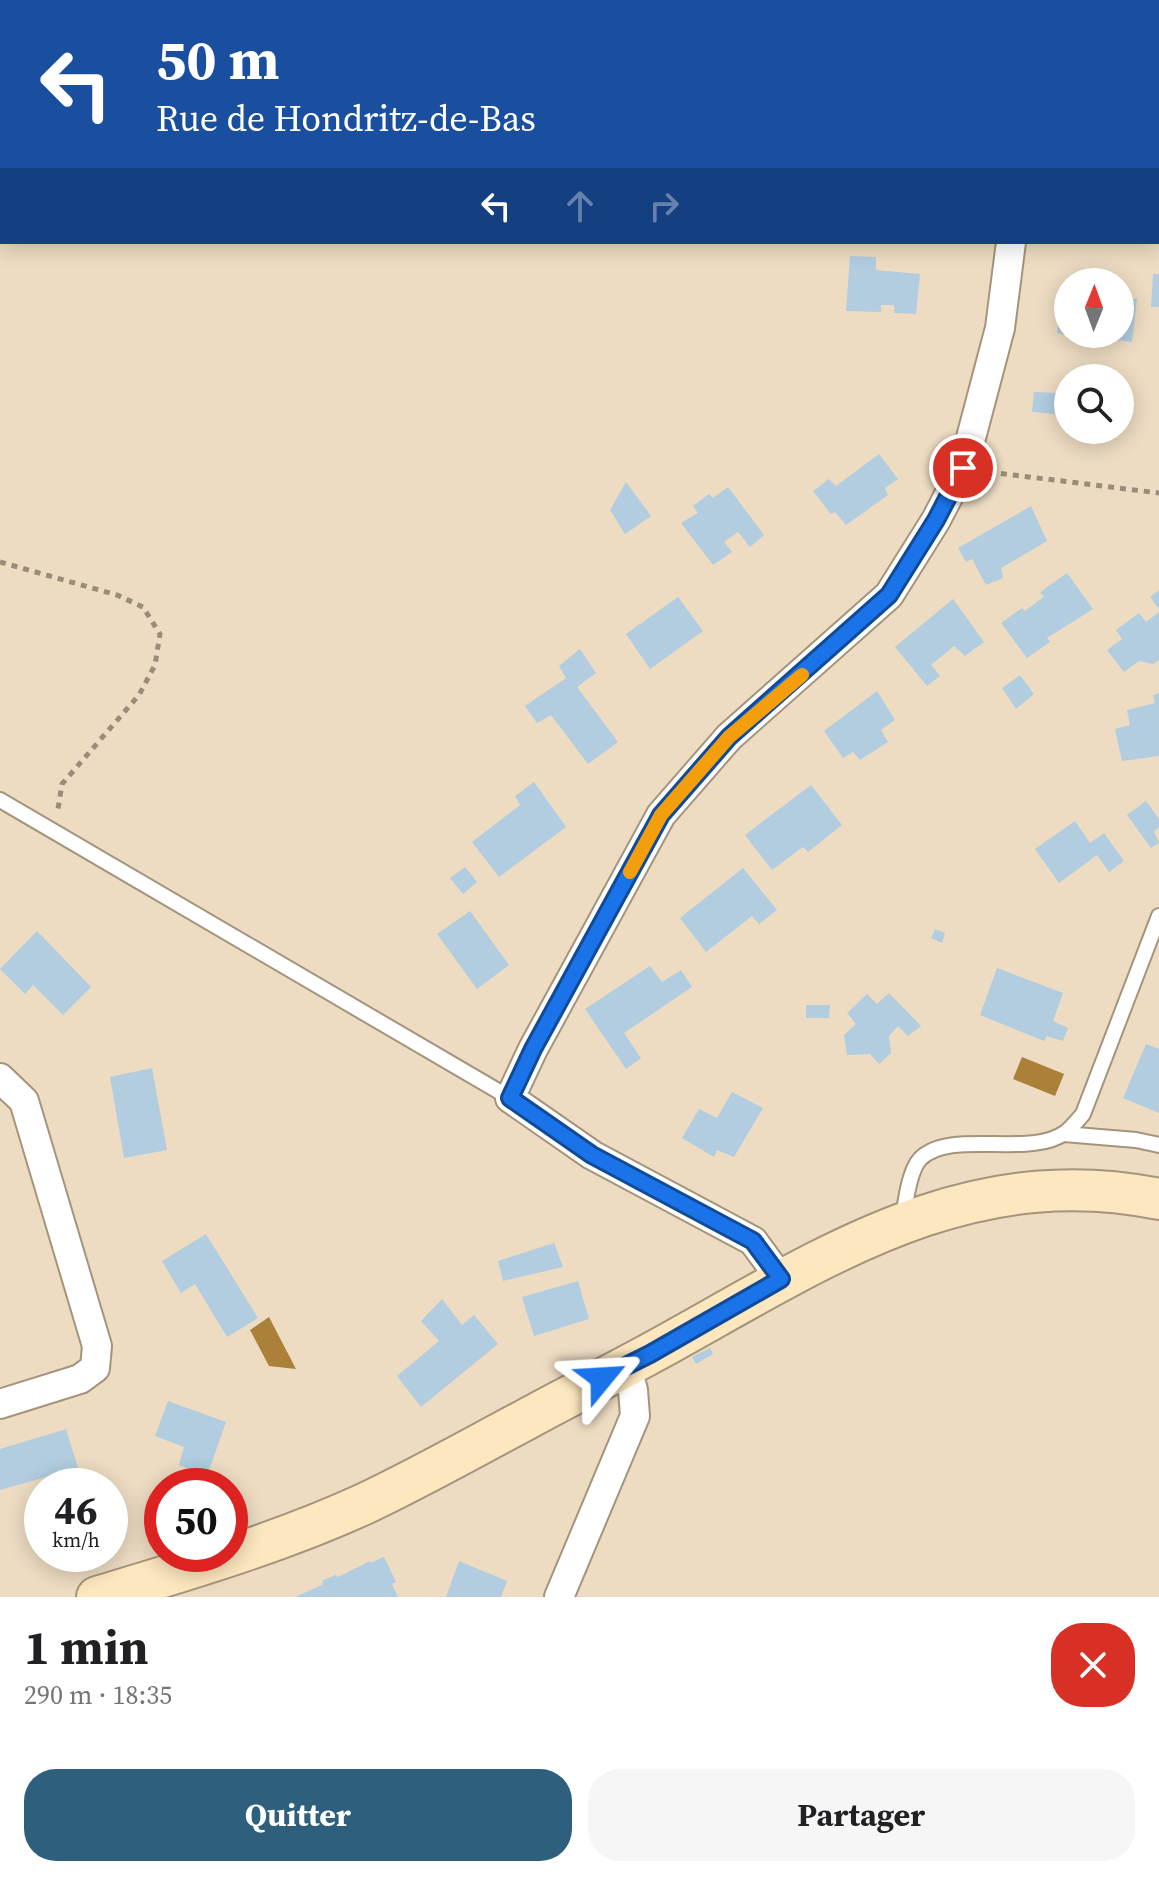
<!DOCTYPE html>
<html lang="fr">
<meta charset="utf-8">
<style>
body{margin:0;font-family:"Source Serif 4",serif;background:#f6f6f6;color:#202124;height:100vh;display:flex;flex-direction:column;font-size:30px;white-space:nowrap}
*{box-sizing:border-box;margin:0}
p{font-size:26px;color:#757577}
.icon{flex:none;width:44px;height:44px;fill:none;stroke:currentColor;stroke-width:2;stroke-linecap:round;stroke-linejoin:round}
.map{position:relative;height:1597px;overflow:hidden}
.panel{display:flex;flex-direction:column;background:#fff;flex:1}
.panel>*{flex:none}
.banner{position:absolute;left:0px;top:0px;width:1160px;height:244px;box-shadow:0 4px 20px #0003;background:#1a4fa0;color:#fff;overflow:hidden}
.needle{width:52px;rotate:1deg}
.tools{position:absolute;left:1054px;top:268px;display:grid;gap:16px}
.tools a{display:grid;place-items:center;width:80px;height:80px;border-radius:50%;background:#fff;box-shadow:0 4px 20px #0003;font-size:40px}
.speed{position:absolute;left:24px;top:1468px;display:flex;gap:16px;font-size:40px;font-weight:700;text-align:center}
.speed>*{display:grid;place-content:center;width:104px;height:104px;border-radius:50%;background:#fff;box-shadow:0 4px 20px #0003;line-height:1}
.speed small{font-size:20px;font-weight:400}
.speed .limit{border:12px solid #d22;background:#fff;color:#111}
.pin{position:absolute;display:grid;place-items:center;width:68px;height:68px;color:#fff;margin:-34px;border:4px solid #fff;border-radius:50%;box-shadow:0 2px 8px #0007}
.me{position:absolute;width:88px;margin:-44px;rotate:63deg;stroke-linejoin:round;filter:drop-shadow(0 0 6px #0008)}
.turn{display:flex;align-items:center;gap:28px;height:168px;padding:0 24px;font-size:36px}
.turn .icon{width:104px;height:104px;stroke-width:2.5}
.turn b{display:block;font-size:56px;line-height:68px}
.lanes{display:flex;align-items:center;height:76px;padding:0 24px;background:#0003;justify-content:center;gap:40px;direction:ltr}
.lanes .off{opacity:.35}
.round{display:grid;place-items:center;flex:none;width:84px;height:84px;border-radius:32px;background:#f6f6f6}
.overview{display:flex;align-items:center;justify-content:space-between;height:136px;padding:0 24px}
h1{font-size:48px;font-weight:700;line-height:60px}
.cta{display:flex;gap:16px;margin-top:auto;padding:16px 24px}
.cta a{flex:1;height:92px;border-radius:32px;background:#2e5f7d;color:#fff;font-size:32px;font-weight:700;line-height:92px;text-align:center}
.cta a+a{background:#f6f6f6;color:#202124}
.map>svg:first-child{display:block}
.water{fill:#ab8039}
.building{fill:#b1cddf}
.lines{fill:none;stroke-linecap:round;stroke-linejoin:round}
.lane-casing{stroke:#a4947c;stroke-width:18}
.street-casing{stroke:#a4947c;stroke-width:32}
.secondary-casing{stroke:#a4947c;stroke-width:44}
.path{stroke:#998c79;stroke-width:5;stroke-dasharray:6 6;stroke-linecap:butt}
.lane{stroke:#fff;stroke-width:14}
.street{stroke:#fff;stroke-width:28}
.secondary{stroke:#fce7be;stroke-width:40}
.route-casing{stroke:#114b97;stroke-width:20}
.route{stroke:#1a73e8;stroke-width:14}
.slow{stroke:#f59e0b;stroke-width:14}
</style>
<div class="map">
<svg width="1159" height="1597" viewBox="0 0 1159 1597">
<rect width="100%" height="100%" fill="#eddcc2"/>
<!-- water -->
<g class="water">
<path d="M 1022,1057 L 1064,1074 L 1055,1096 L 1013,1079 Z"/>
<path d="M 269,1317 L 296,1369 L 269,1366 L 250,1330 Z"/>
</g>
<!-- building -->
<g class="building">
<path d="M 850,256 L 876,257 L 876,270 L 920,274 L 916,314 L 894,313 L 894,305 L 881,305 L 881,312 L 846,311 Z"/>
<path d="M 1153,274 L 1159,274 L 1159,307 L 1151,307 Z"/>
<path d="M 1062,290 L 1068,291 L 1068,335 L 1057,333 Z"/>
<path d="M 1120,298 L 1137,299 L 1132,342 L 1084,336 L 1084,334 L 1120,334 Z"/>
<path d="M 1034,392 L 1056,393 L 1055,414 L 1032,412 Z"/>
<path d="M 879,454 L 898,479 L 885,488 L 888,495 L 846,525 L 835,512 L 831,514 L 813,491 L 829,479 L 836,486 Z"/>
<path d="M 626,482 L 651,516 L 625,534 L 610,510 Z"/>
<path d="M 728,487 L 764,535 L 750,547 L 738,532 L 724,542 L 732,552 L 713,565 L 681,523 L 698,513 L 693,506 L 709,494 L 713,498 Z"/>
<path d="M 1031,506 L 1047,541 L 1001,568 L 1003,578 L 986,585 L 972,559 L 966,562 L 958,548 Z"/>
<path d="M 1067,573 L 1093,609 L 1047,638 L 1050,642 L 1027,658 L 1001,623 L 1022,608 L 1025,611 L 1044,597 L 1040,592 Z"/>
<path d="M 1159,590 L 1159,609 L 1150,597 Z"/>
<path d="M 678,597 L 703,631 L 650,669 L 626,634 Z"/>
<path d="M 953,599 L 984,642 L 965,656 L 954,646 L 931,665 L 940,676 L 927,686 L 895,647 Z"/>
<path d="M 1159,612 L 1159,660 L 1153,664 L 1139,661 L 1124,672 L 1107,650 L 1122,639 L 1116,630 L 1139,613 L 1146,622 Z"/>
<path d="M 580,649 L 596,673 L 577,687 L 618,742 L 588,764 L 551,715 L 537,723 L 525,706 L 566,678 L 559,666 Z"/>
<path d="M 1020,675 L 1034,694 L 1016,709 L 1002,688 Z"/>
<path d="M 877,691 L 895,720 L 881,730 L 888,742 L 860,760 L 853,752 L 843,758 L 824,731 Z"/>
<path d="M 1159,693 L 1159,756 L 1122,761 L 1115,729 L 1130,725 L 1127,710 L 1155,703 L 1153,695 Z"/>
<path d="M 534,782 L 566,827 L 499,877 L 472,842 L 520,805 L 515,796 Z"/>
<path d="M 811,785 L 842,825 L 808,852 L 803,847 L 772,870 L 745,835 Z"/>
<path d="M 1146,801 L 1159,819 L 1159,827 L 1154,831 L 1159,843 L 1151,848 L 1127,815 Z"/>
<path d="M 1075,821 L 1090,843 L 1104,833 L 1124,861 L 1109,872 L 1097,855 L 1059,883 L 1035,849 Z"/>
<path d="M 465,867 L 477,882 L 463,894 L 450,878 Z"/>
<path d="M 743,868 L 777,910 L 759,924 L 752,916 L 706,952 L 680,918 Z"/>
<path d="M 470,911 L 509,965 L 477,989 L 437,934 Z"/>
<path d="M 935,929 L 945,933 L 942,943 L 931,938 Z"/>
<path d="M 37,931 L 91,987 L 63,1015 L 33,985 L 25,994 L 0,969 Z"/>
<path d="M 650,966 L 662,982 L 681,970 L 692,987 L 624,1033 L 641,1058 L 626,1069 L 585,1009 Z"/>
<path d="M 997,968 L 1063,993 L 1053,1021 L 1068,1028 L 1063,1041 L 1047,1036 L 1044,1041 L 980,1015 Z"/>
<path d="M 889,993 L 921,1026 L 908,1036 L 898,1026 L 889,1036 L 891,1053 L 879,1064 L 870,1054 L 847,1055 L 844,1035 L 856,1024 L 847,1013 L 867,994 L 877,1004 Z"/>
<path d="M 806,1005 L 830,1005 L 829,1018 L 806,1018 Z"/>
<path d="M 1146,1044 L 1159,1049 L 1159,1113 L 1123,1098 Z"/>
<path d="M 152,1068 L 167,1150 L 124,1158 L 110,1077 Z"/>
<path d="M 732,1092 L 763,1108 L 734,1157 L 717,1150 L 714,1157 L 682,1138 L 699,1109 L 717,1118 Z"/>
<path d="M 206,1234 L 258,1318 L 227,1337 L 195,1284 L 181,1293 L 162,1261 Z"/>
<path d="M 554,1243 L 563,1267 L 503,1281 L 498,1261 Z"/>
<path d="M 578,1281 L 589,1319 L 534,1336 L 522,1297 Z"/>
<path d="M 442,1299 L 462,1325 L 474,1315 L 498,1344 L 421,1407 L 397,1376 L 439,1341 L 421,1321 Z"/>
<path d="M 710,1348 L 713,1354 L 696,1364 L 692,1357 Z"/>
<path d="M 168,1401 L 226,1422 L 207,1476 L 179,1465 L 184,1447 L 155,1436 Z"/>
<path d="M 66,1429 L 78,1468 L 0,1490 L 0,1449 Z"/>
<path d="M 384,1557 L 396,1582 L 392,1584 L 398,1597 L 295,1597 L 322,1585 L 323,1580 L 336,1575 L 338,1577 L 370,1561 L 370,1563 Z"/>
<path d="M 459,1561 L 507,1581 L 501,1597 L 446,1597 Z"/>
</g>
<g class="lines">
<!-- lane casing -->
<g class="lane-casing">
<g id="lane">
<path d="M 0,800 L 510,1098"/>
<path d="M 1064,1134 L 1136,1140 L 1159,1145"/>
<path d="M 903,1219 C 905,1204 909,1171 920,1159 C 950,1128 1030,1159 1066,1132 C 1072,1127 1078,1120 1083,1114 L 1159,916"/>
</g>
</g>
<!-- street casing -->
<g class="street-casing">
<g id="street">
<path d="M 1089,2 L 1090,0"/>
<path d="M 0,1078 L 24,1101 L 97,1346 L 95,1368 L 80,1379 L 0,1404"/>
<path d="M 781,1279 L 753,1241 L 592,1155 L 510,1098 L 533,1049 L 661,815 L 729,737 L 889,595 L 936,520 L 963,468 L 1000,328 L 1011,242"/>
<path d="M 559,1597 L 635,1416 L 633,1390 L 626,1365"/>
</g>
</g>
<!-- secondary casing -->
<g class="secondary-casing">
<path id="secondary" d="M 97,1597 C 186,1570 279,1543 364,1504 C 419,1478 472,1448 525,1420 C 567,1397 611,1375 653,1352 C 816,1263 962,1159 1159,1199"/>
</g>
<!-- path -->
<g class="path">
<path d="M 989,472 L 1159,493"/>
<path d="M 0,562 L 117,595 L 143,607 L 160,634 L 155,665 L 139,695 L 62,784 L 58,809"/>
</g>
<!-- lane -->
<use href="#lane" class="lane"/>
<!-- street -->
<use href="#street" class="street"/>
<!-- secondary -->
<use href="#secondary" class="secondary"/>
</g>
<g class="lines">
<!-- route casing -->
<g class="route-casing">
<path id="route" d="M 602,1378 L 650,1354 L 781,1279 L 753,1241 L 592,1155 L 510,1098 L 533,1049 L 661,815 L 729,737 L 889,595 L 936,520 L 963,468"/>
</g>
<!-- route -->
<use href="#route" class="route"/>
<!-- slow -->
<path class="slow" d="M 630,872 L 661,815 L 729,737 L 802,675"/>
</g>
</svg>
<div class="tools">
<a><svg class="needle" viewBox="-14 -14 28 28"><path d="M0-13l5 13h-10z" fill="#e53935"/><path d="M0 13l5-13h-10z" fill="#757577"/></svg></a>
<a><svg class="icon" aria-label="search" viewBox="0 0 24 24"><circle cx="10" cy="10" r="6"/><path d="M15 15l6 6"/></svg></a>
</div>
<div class="speed"><div>46<small>km/h</small></div><div class="limit">50</div></div>
<div class="pin" style="left:963px;top:468px;background:#d93025"><svg class="icon" aria-label="arrive" viewBox="0 0 24 24"><path d="M6 21V4h12l-3 4 3 4H6"/></svg></div>
<svg class="me" style="left:602px;top:1378px" viewBox="-20 -20 40 40"><path d="M0-17L14 15 0 8-14 15z" fill="#1a73e8" stroke="#fff" stroke-width="4"/></svg>
<div class="banner">
<div class="turn"><svg class="icon" aria-label="left" viewBox="0 0 24 24"><path d="M17 20v-9H6M10 6l-5 5 5 5"/></svg><div><b>50 m</b>Rue de Hondritz-de-Bas</div></div>
<div class="lanes"><svg class="icon" aria-label="left" viewBox="0 0 24 24"><path d="M17 20v-9H6M10 6l-5 5 5 5"/></svg><svg class="icon off" aria-label="ahead" viewBox="0 0 24 24"><path d="M12 20V5M6 11l6-6 6 6"/></svg><svg class="icon off" aria-label="right" viewBox="0 0 24 24"><path d="M7 20v-9h11M14 6l5 5-5 5"/></svg></div>
</div>
</div>
<section class="panel">
<div class="overview"><div><h1>1 min</h1><p>290 m · 18:35</p></div><a class="round" style="background:#d93025;color:#fff"><svg class="icon" aria-label="close" viewBox="0 0 24 24"><path d="M6 6l12 12M18 6L6 18"/></svg></a></div>
<div class="cta"><a>Quitter</a><a>Partager</a></div>
</section>
